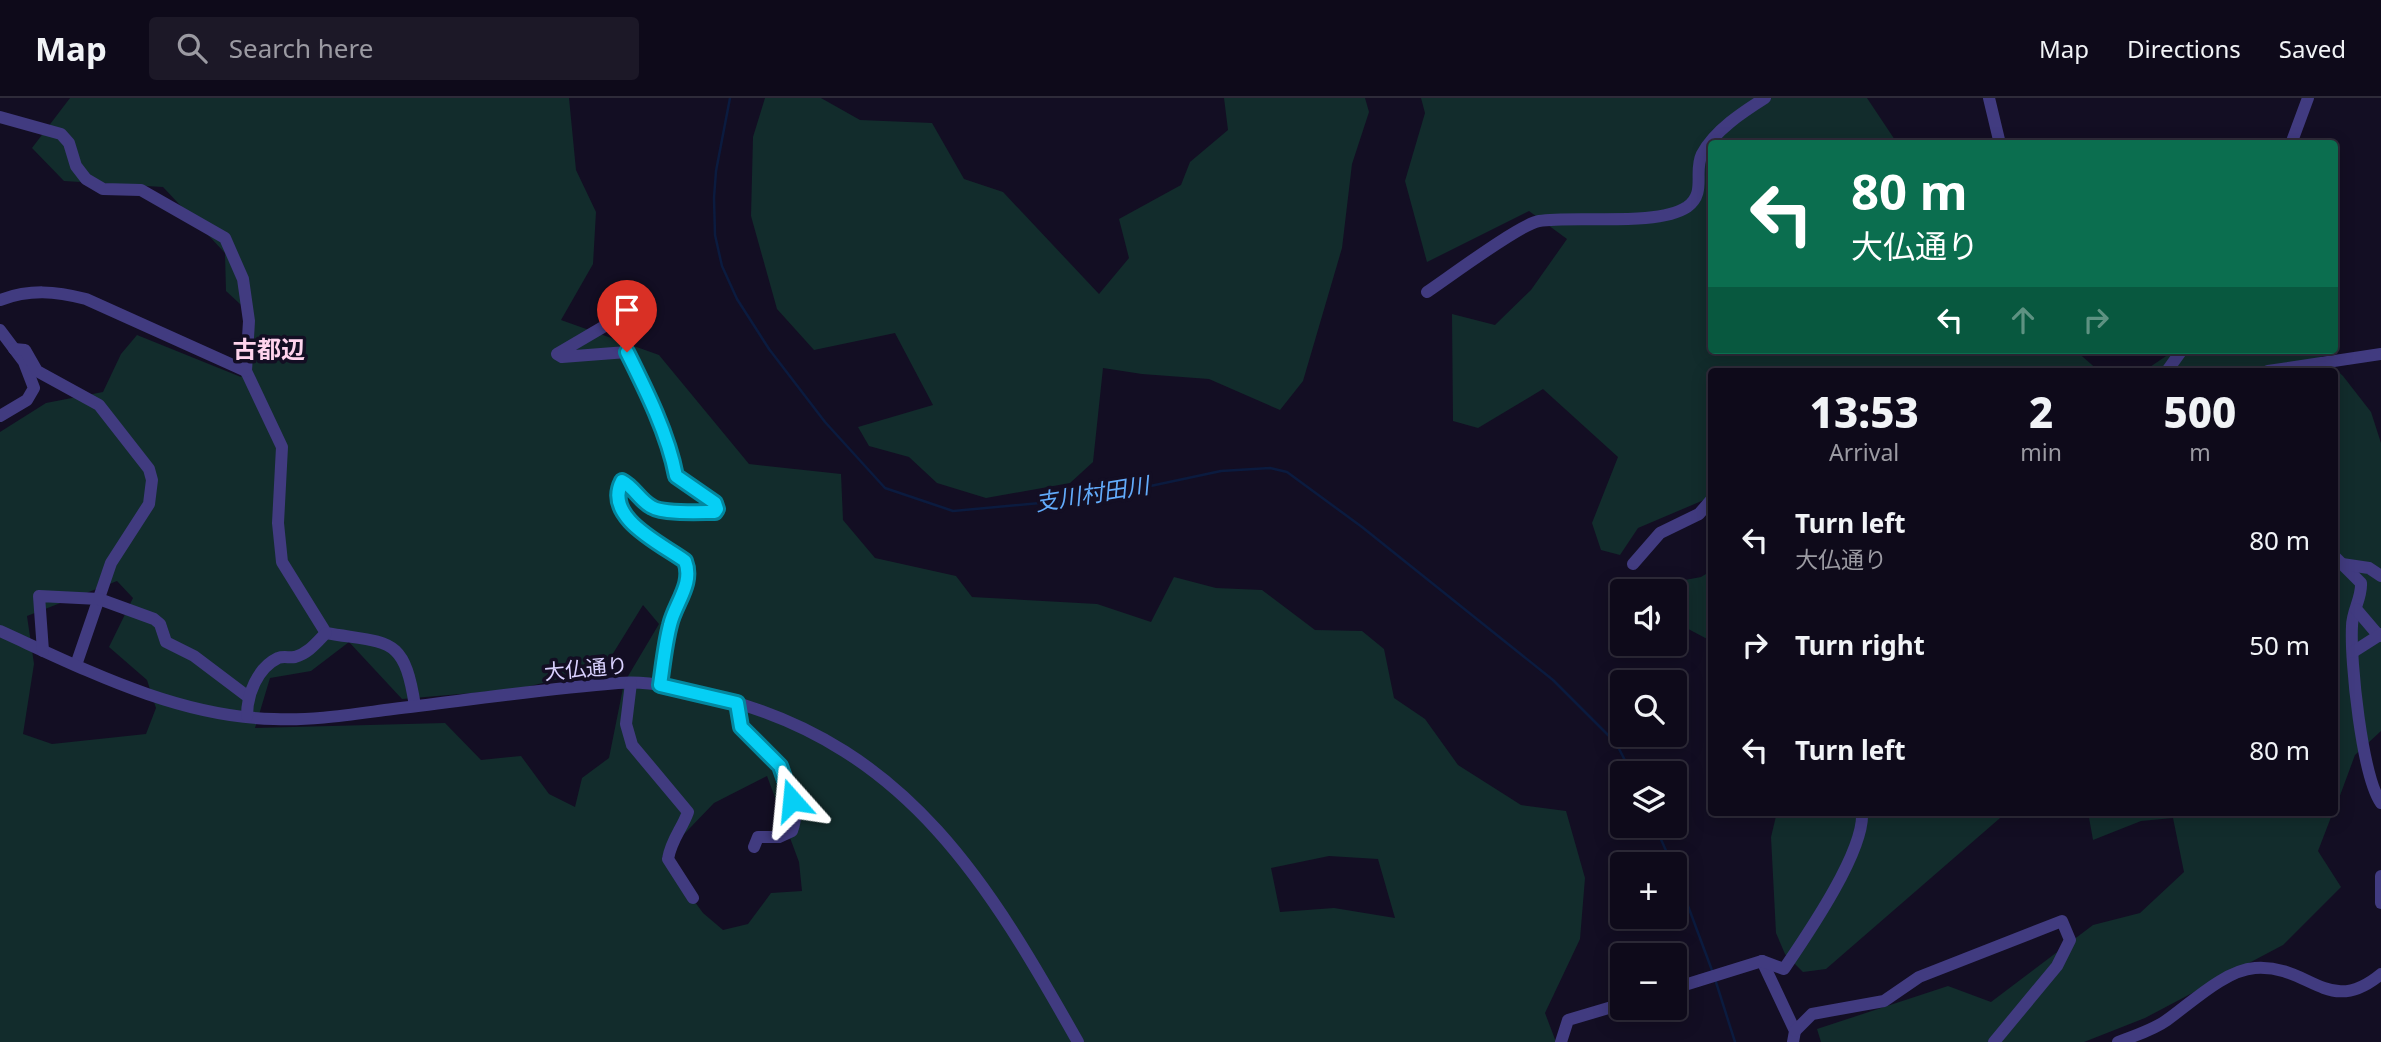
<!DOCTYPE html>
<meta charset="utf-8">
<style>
body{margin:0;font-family:"Noto Sans","Noto Sans JP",sans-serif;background:#1c1827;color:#f1f3f6;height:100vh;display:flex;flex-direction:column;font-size:26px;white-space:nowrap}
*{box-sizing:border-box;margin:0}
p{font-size:23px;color:#9b9aa2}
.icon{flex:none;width:38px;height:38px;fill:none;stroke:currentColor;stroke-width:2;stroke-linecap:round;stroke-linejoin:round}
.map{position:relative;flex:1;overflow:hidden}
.panel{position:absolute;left:1708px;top:270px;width:630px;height:448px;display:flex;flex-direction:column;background:#0e0a1a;border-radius:7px;box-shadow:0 4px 18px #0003,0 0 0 2px #2e2b39}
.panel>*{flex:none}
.banner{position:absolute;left:1708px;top:42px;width:630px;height:214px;border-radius:7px;box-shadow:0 4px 18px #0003,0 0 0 2px #2e2b39;background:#0b6e4f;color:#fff;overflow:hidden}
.tools{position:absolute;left:1610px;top:481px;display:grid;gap:14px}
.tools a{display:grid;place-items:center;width:77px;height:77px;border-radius:7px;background:#0e0a1a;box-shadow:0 4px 18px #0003,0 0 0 2px #2e2b39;font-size:35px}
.pin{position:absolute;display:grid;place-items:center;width:60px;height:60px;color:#fff;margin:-72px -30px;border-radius:50% 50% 50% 0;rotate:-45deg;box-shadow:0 0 7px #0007}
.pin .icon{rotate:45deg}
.me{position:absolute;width:77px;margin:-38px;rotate:342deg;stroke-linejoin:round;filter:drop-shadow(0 0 5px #0008)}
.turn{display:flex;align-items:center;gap:24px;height:147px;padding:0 28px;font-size:32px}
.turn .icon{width:91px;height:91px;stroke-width:2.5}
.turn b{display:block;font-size:49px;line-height:60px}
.lanes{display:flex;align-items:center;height:66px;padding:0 28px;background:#0003;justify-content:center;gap:35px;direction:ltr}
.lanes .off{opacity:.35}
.eta{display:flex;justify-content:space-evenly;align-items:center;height:119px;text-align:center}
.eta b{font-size:42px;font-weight:800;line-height:49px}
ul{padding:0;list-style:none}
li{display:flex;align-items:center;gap:21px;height:105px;padding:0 28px}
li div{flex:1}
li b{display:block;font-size:26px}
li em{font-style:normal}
header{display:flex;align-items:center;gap:42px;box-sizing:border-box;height:98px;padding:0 35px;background:#0e0a1a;border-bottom:2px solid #2e2b39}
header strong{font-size:33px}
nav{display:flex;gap:38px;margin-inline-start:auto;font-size:24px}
.search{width:490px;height:63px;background:#1c1827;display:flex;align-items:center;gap:18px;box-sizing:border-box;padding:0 24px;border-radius:7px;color:#9b9aa2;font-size:26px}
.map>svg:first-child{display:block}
.green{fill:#122c2c;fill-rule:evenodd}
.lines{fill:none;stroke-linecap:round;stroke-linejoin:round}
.stream{stroke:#0b1b3f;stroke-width:2.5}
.minor{stroke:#413b80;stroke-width:12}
.route-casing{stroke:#04879f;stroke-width:18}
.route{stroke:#06cff5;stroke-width:12}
.labels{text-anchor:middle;stroke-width:7;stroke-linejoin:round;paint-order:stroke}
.street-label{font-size:21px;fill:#d9d1fe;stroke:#130e23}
.water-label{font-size:23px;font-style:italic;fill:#62abfb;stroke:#130e23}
.quarter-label{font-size:24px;font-weight:bold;fill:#fed3ec;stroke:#130e23}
</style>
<header>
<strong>Map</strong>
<div class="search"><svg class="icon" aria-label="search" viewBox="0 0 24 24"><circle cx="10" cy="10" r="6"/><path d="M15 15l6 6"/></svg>Search here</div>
<nav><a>Map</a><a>Directions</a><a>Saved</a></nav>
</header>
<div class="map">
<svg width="2381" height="944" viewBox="0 0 2381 944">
<rect width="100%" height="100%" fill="#130e23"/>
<!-- green -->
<g class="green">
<path d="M 70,0 L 569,0 L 576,72 L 596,114 L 593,166 L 561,222 L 659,257 L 749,366 L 841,376 L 843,422 L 875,460 L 956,478 L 972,499 L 1097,506 L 1151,524 L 1174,479 L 1216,490 L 1262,492 L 1315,532 L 1362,533 L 1384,551 L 1394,600 L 1425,621 L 1458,667 L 1521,707 L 1566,713 L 1585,780 L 1580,841 L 1545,915 L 1556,944 L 0,944 L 0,334 L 46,305 L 103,294 L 121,256 L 137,237 L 241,279 L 253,218 L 226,193 L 225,155 L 163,89 L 64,83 L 32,50 ZM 117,483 L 133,500 L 109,549 L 147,582 L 156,610 L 146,636 L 52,646 L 23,636 L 34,566 L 27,518 ZM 643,507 L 659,526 L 624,585 L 609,660 L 582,680 L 575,709 L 549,696 L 521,658 L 481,662 L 445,625 L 255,630 L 270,580 L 311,573 L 349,544 L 402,601 L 518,591 L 604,570 ZM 767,678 L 799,764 L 802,793 L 771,795 L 748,826 L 723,832 L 703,815 L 662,759 L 714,705 ZM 1329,758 L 1378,761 L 1395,820 L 1334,810 L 1280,814 L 1271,770 Z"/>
<path d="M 765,0 L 821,0 L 860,22 L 932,25 L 964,81 L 1003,94 L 1099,196 L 1129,160 L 1119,121 L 1181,87 L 1190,64 L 1228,32 L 1224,0 L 1365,0 L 1369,14 L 1352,66 L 1342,150 L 1303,283 L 1280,312 L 1209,281 L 1142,276 L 1103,270 L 1093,364 L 1070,385 L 986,400 L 937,385 L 909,359 L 869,348 L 858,329 L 933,307 L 895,235 L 814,252 L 777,211 L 751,118 L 753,39 Z"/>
<path d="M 1421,0 L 1867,0 L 1897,45 L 1712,46 L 1712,252 L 2075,252 L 2099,273 L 1712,273 L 1711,399 L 1638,430 L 1620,457 L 1601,452 L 1592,425 L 1618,359 L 1543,291 L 1478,330 L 1453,323 L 1452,216 L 1495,227 L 1531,192 L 1567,141 L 1529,113 L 1427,164 L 1405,83 L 1425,15 Z"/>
<path d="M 2175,252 L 2315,252 L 2343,278 L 2371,314 L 2381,345 L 2381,633 L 2355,657 L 2335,711 L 2334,273 L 2144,273 Z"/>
<path d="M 1711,473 L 1711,543 L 1675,524 L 1675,494 L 1668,493 L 1669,485 L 1701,479 Z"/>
<path d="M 1777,714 L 2007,714 L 1826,871 L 1803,874 L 1785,856 L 1776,835 L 1771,739 Z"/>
<path d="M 2088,714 L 2333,714 L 2318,753 L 2341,789 L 2283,847 L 2145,920 L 2084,944 L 1821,944 L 1817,931 L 1948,888 L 1991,904 L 2093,827 L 2140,815 L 2184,774 L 2173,720 L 2141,723 L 2093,742 Z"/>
</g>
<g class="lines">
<!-- stream -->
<g class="stream">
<path d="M 730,0 L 716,73 L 714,100 L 715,137 L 722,168 L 737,201 L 769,251 L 825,324 L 885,390 L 953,413 L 1094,400 L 1221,373 L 1270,370 L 1287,374 L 1362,429 L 1553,582 L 1616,645 L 1632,676"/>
<path d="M 1655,728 L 1672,766"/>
<path d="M 1675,773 L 1713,875"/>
<path d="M 1715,881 L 1735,944"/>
</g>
<!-- minor -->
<g class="minor">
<path d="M 1989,0 L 2000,46"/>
<path d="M 0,19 L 61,36 L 69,45 L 76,68 L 86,81 L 103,91 L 141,92 L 225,140 L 243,181 L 249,223 L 246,273 L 282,349 L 278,425 L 282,464 L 326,535 C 390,546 404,537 415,608"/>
<path d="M 2291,46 L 2308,0"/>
<path d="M 1427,194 C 1448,180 1520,126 1539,123 C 1576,117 1657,129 1687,109 C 1707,95 1693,74 1702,56 C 1715,32 1743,14 1765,0"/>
<path d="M 0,202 C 30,191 55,193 86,201 L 246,273"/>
<path d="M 639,212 L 620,219 L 557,256 L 562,259 L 627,254 C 647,293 668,335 676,378 L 715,405 L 717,411 L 715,414 C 701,414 663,416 652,409 C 641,403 634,389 622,383 C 603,420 662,447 685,463 C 694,486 675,506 670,527 C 665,546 663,567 660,587"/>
<path d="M 0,232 L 24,264 L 34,290 L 27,302 L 0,318"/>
<path d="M 14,251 L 25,252 L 37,273 L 99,307 L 149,371 L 152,382 L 149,406 L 111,465 L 76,567"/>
<path d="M 2167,273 L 2182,252"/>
<path d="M 2268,273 L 2381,256"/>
<path d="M 2334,458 L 2361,485 C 2362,500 2352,513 2352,528 C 2350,563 2362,678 2381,705"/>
<path d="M 1633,466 L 1660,435 L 1699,416 L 1712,401"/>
<path d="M 2342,466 L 2369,470 L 2381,478"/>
<path d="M 2356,511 L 2379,538"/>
<path d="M 0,533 C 86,572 177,619 274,621 C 313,623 354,616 393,611 C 468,602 543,591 618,585 C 653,582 689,592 723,601 C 909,650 990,788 1078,944"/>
<path d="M 43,553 L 39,498 L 99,501 L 154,521 L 160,526 L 166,544 L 194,558 L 247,598"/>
<path d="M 2353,554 L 2381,536"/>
<path d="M 631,585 L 626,626 L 632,647 L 688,714 C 682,731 671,742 668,761 L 693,800"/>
<path d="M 737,605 L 746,636 C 773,654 805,698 792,733 L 779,739 L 758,739 L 754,749"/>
<path d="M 247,618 C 247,597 257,570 278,560 C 283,558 290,560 295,559 C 309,555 317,544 326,535"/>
<path d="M 2381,778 L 2381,805"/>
<path d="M 1762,863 L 1795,933 L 1793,944"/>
<path d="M 1675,890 L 1762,863 L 1784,871 C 1807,837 1865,753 1862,714"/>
<path d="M 1795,933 L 1812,916 L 1884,903 L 1919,879 L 2062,823 L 2070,842 L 2057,868 L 1994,944"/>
<path d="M 1561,944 L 1568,922 L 1622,906"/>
<path d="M 2118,944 C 2134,938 2153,932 2167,922 C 2191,905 2225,872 2255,870 C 2310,866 2328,920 2381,876"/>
</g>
</g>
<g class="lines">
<!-- route casing -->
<g class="route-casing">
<path id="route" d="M 627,254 C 646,292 668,336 676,378 L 715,405 L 717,411 L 715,414 C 701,414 663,416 652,409 C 640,403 634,389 622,383 C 603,420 662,446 685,463 C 694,486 675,505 670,527 C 665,546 663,567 660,587 L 737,605 L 741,629 L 780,668 L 792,702"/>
</g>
<!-- route -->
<use href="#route" class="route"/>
</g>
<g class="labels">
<!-- street labels -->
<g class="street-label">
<text transform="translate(586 571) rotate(-5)" y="7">大仏通り</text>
</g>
<!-- water labels -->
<g class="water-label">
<text transform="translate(1092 396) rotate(-9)" y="8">支川村田川</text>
</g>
<!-- quarter labels -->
<g class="quarter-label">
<text x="269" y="260">古都辺</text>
</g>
</g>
</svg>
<div class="tools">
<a><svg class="icon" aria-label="sound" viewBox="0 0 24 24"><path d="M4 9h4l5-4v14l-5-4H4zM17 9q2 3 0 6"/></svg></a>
<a><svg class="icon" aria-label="search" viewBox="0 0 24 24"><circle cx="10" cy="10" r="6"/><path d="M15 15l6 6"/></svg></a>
<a><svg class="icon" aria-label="layers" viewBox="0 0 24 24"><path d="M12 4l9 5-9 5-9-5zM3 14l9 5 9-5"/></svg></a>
<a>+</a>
<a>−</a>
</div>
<div class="pin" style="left:627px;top:254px;background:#d93025"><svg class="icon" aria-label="arrive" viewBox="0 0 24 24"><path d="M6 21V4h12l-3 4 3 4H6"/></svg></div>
<svg class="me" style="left:792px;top:702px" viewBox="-20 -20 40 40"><path d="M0-17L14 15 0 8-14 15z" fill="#06cff5" stroke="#fff" stroke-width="4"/></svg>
<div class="banner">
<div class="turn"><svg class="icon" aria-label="left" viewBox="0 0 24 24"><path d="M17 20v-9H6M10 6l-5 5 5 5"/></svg><div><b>80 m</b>大仏通り</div></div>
<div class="lanes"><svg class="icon" aria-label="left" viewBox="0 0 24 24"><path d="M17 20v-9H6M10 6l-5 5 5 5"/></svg><svg class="icon off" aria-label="ahead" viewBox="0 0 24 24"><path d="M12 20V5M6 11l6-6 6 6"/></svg><svg class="icon off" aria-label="right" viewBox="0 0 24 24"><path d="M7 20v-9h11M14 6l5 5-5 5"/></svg></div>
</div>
<section class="panel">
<div class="eta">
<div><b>13:53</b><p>Arrival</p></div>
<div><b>2</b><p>min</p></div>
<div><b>500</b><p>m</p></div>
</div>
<ul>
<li><svg class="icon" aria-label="left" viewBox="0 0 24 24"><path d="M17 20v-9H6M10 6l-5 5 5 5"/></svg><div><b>Turn left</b><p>大仏通り</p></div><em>80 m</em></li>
<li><svg class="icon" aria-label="right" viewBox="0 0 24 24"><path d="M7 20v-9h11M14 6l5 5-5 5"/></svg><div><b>Turn right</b></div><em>50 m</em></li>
<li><svg class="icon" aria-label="left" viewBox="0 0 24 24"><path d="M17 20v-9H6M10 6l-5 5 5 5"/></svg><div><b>Turn left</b></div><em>80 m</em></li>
</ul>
</section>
</div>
